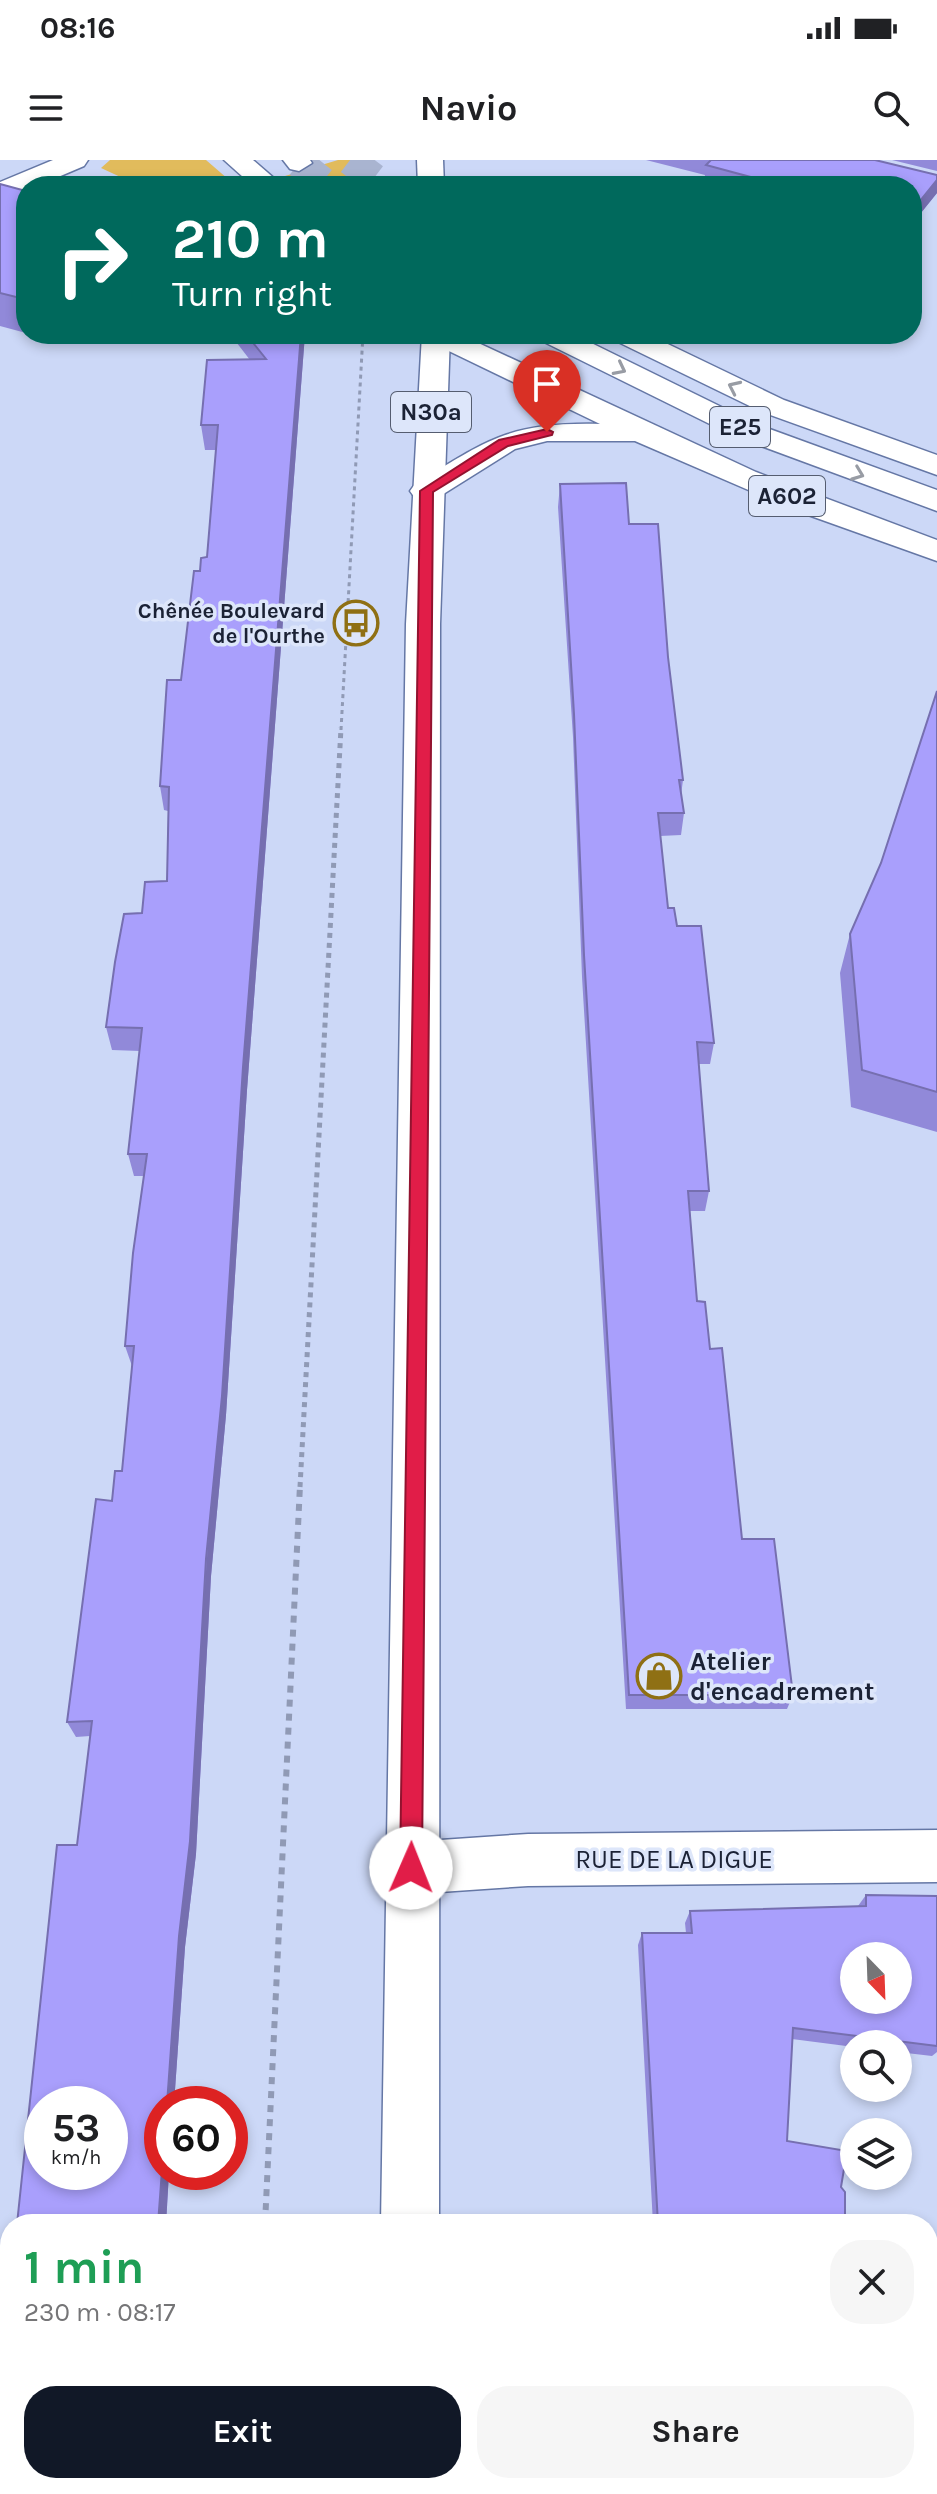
<!DOCTYPE html>
<meta charset="utf-8">
<style>
body{margin:0;font-family:Karla,sans-serif;background:#f6f6f6;color:#202124;height:100vh;display:flex;flex-direction:column;font-size:30px;white-space:nowrap}
*{box-sizing:border-box;margin:0}
p{font-size:26px;color:#757577}
.icon{flex:none;width:44px;height:44px;fill:none;stroke:currentColor;stroke-width:2;stroke-linecap:round;stroke-linejoin:round}
.map{position:relative;flex:1;overflow:hidden}
.panel{position:absolute;left:0px;top:2054px;width:938px;height:280px;display:flex;flex-direction:column;background:#fff;border-radius:32px 32px 0 0;box-shadow:0 4px 12px #0003}
.panel>*{flex:none}
.top-card{position:absolute;left:16px;top:16px;width:906px;height:168px;border-radius:32px;box-shadow:0 4px 12px #0003;background:#00695c;color:#fff;overflow:hidden}
.needle{width:52px;rotate:157deg}
.controls{position:absolute;left:840px;top:1782px;display:grid;gap:16px}
.controls a{display:grid;place-items:center;width:72px;height:72px;border-radius:50%;background:#fff;box-shadow:0 4px 12px #0003;font-size:40px}
.speed{position:absolute;left:24px;top:1926px;display:flex;gap:16px;font-size:40px;font-weight:700;text-align:center}
.speed>*{display:grid;place-content:center;width:104px;height:104px;border-radius:50%;background:#fff;box-shadow:0 4px 12px #0003;line-height:1}
.speed small{font-size:20px;font-weight:400}
.speed .limit{border:12px solid #d22;background:#fff;color:#111}
.pin{position:absolute;display:grid;place-items:center;width:68px;height:68px;color:#fff;margin:-82px -34px;border-radius:50% 50% 50% 0;rotate:-45deg;box-shadow:0 0 8px #0007}
.pin .icon{rotate:45deg}
.me{position:absolute;width:88px;margin:-44px;rotate:1deg;stroke-linejoin:round;filter:drop-shadow(0 0 6px #0008)}
.turn{display:flex;align-items:center;gap:28px;height:168px;padding:0 24px;font-size:36px}
.turn .icon{width:104px;height:104px;stroke-width:2.5}
.turn b{display:block;font-size:56px;line-height:68px}
.round{display:grid;place-items:center;flex:none;width:84px;height:84px;border-radius:32px;background:#f6f6f6}
.head{display:flex;align-items:center;justify-content:space-between;height:136px;padding:0 24px}
h1{font-size:48px;font-weight:700;line-height:60px;color:#1e9e55}
.cta{display:flex;gap:16px;margin-top:auto;padding:16px 24px}
.cta a{flex:1;height:92px;border-radius:32px;background:#111827;color:#fff;font-size:32px;font-weight:700;line-height:92px;text-align:center}
.cta a+a{background:#f6f6f6;color:#202124}
.status{display:flex;justify-content:space-between;align-items:center;height:56px;padding:0 40px;background:#fff;direction:ltr}
.status svg{height:22px;fill:currentColor}
header{display:flex;justify-content:space-between;align-items:center;height:104px;padding:0 24px;background:#fff;font-size:36px;font-weight:700}
.map>svg:first-child{display:block}
.green{fill:#e1bb5c}
.lines{fill:none;stroke-linecap:round;stroke-linejoin:round}
.highway-tunnel{stroke:#a9b4d0;stroke-width:30;stroke-dasharray:30 15;stroke-linecap:butt}
.minor-casing{stroke:#6577a5;stroke-width:3}
.major-casing{stroke:#6577a5;stroke-width:3}
.highway-casing{stroke:#6577a5;stroke-width:3}
.path-far2{stroke:#909ab5;stroke-width:3;stroke-dasharray:4 4;stroke-linecap:butt}
.path-far1{stroke:#909ab5;stroke-width:5;stroke-dasharray:5 5;stroke-linecap:butt}
.path{stroke:#909ab5;stroke-width:6;stroke-dasharray:7 7;stroke-linecap:butt}
.minor{fill:#fff;fill-rule:evenodd}
.major{fill:#fff;fill-rule:evenodd}
.highway{fill:#fff;fill-rule:evenodd}
.wall{fill:#9189d9}
.shaded-wall{fill:#766fb0}
.building{fill:#a99ffc;stroke:#766fb0;stroke-width:2;fill-rule:evenodd}
.oneway{stroke:#989ca4}
.route{fill:#e11d48;stroke:#92132f;stroke-width:2}
.labels{text-anchor:middle;stroke-width:7;stroke-linejoin:round;paint-order:stroke}
.far-poi-label{font-size:22px;font-weight:bold;fill:#1b2235;stroke:#dde6fa;text-anchor:end}
.shield{fill:#dde6fa;stroke:#555d70;stroke-width:2}
.shield-label{font-size:24px;font-weight:bold;fill:#1b2235}
.poi-label{font-size:26px;font-weight:bold;fill:#1b2235;stroke:#dde6fa;text-anchor:start}
.street-label{font-size:26px;fill:#1b2235;stroke:#dde6fa}
</style>
<div class="status"><b>08:16</b><svg viewBox="0 0 49 12"><path d="M0 12V9h3v3zM5 12V6h3v6zM10 12V3h3v9zM15 12V0h3v12zM26 1h20v11H26zM47 4h2v5h-2z"/></svg></div>
<header><svg class="icon" aria-label="menu" viewBox="0 0 24 24"><path d="M4 6h16M4 12h16M4 18h16"/></svg>Navio<svg class="icon" aria-label="search" viewBox="0 0 24 24"><circle cx="10" cy="10" r="6"/><path d="M15 15l6 6"/></svg></header>
<div class="map">
<svg width="937" height="2334" viewBox="0 0 937 2334">
<rect width="100%" height="100%" fill="#ccd8f7"/>
<!-- green -->
<g class="green">
<path d="M 110,0 L 206,0 L 236,26 L 140,26 L 101,8 Z"/>
<path d="M 338,0 L 366,0 L 369,23 L 307,22 L 285,16 Z"/>
</g>
<g class="lines">
<!-- highway-tunnel -->
<g class="highway-tunnel">
<path d="M 350,0 L 384,26"/>
<path d="M 299,3 L 328,26"/>
</g>
<!-- minor casing -->
<g class="minor-casing">
<g id="minor">
<path d="M 53,0 L 88,0 L 84,6 L 37,26 L 26,26 L 26,31 L 0,40 L 0,22 Z"/>
<path d="M 937,1670 L 937,1722 L 528,1726 L 411,1734 L 393,1726 L 385,1708 L 393,1690 L 411,1682 L 528,1674 Z"/>
</g>
</g>
<!-- major casing -->
<g class="major-casing">
<g id="major">
<path d="M 417,0 L 443,0 L 444,26 L 418,26 Z"/>
<path d="M 422,174 L 450,174 L 440,464 L 439,2064 L 381,2064 L 406,464 Z"/>
<rect x="378" y="2324" width="62" height="10"/>
</g>
</g>
<!-- highway casing -->
<g class="highway-casing">
<g id="highway">
<path d="M 224,0 L 253,0 L 283,26 L 253,26 Z"/>
<path d="M 283,0 L 310,0 L 312,3 L 299,11 L 290,9 Z"/>
<path d="M 422,174 L 459,174 L 756,312 L 937,380 L 937,401 L 797,351 L 635,281 L 547,281 L 515,289 L 437,338 L 415,338 L 410,331 L 415,324 C 489,279 510,262 600,264 L 426,180 Z"/>
<path d="M 536,174 L 573,174 L 756,264 L 937,330 L 937,351 L 734,276 L 540,180 Z"/>
<path d="M 610,174 L 647,174 L 784,240 L 937,295 L 937,315 L 762,252 L 614,180 Z"/>
</g>
</g>
<!-- path-far2 -->
<path class="path-far2" d="M 341,570 L 363,174"/>
<!-- path-far1 -->
<path class="path-far1" d="M 300,1327 L 341,568"/>
<!-- path -->
<g class="path">
<path d="M 265,2064 L 300,1325"/>
<path d="M 252,2334 L 253,2324"/>
</g>
<!-- minor -->
<use href="#minor" class="minor"/>
<!-- major -->
<use href="#major" class="major"/>
<!-- highway -->
<use href="#highway" class="highway"/>
</g>
<!-- wall -->
<g class="wall">
<path d="M 646,0 L 875,0 L 937,33 L 912,64 L 912,26 L 716,26 L 704,23 L 705,15 Z"/>
<path d="M 892,0 L 937,0 L 937,11 Z"/>
<path d="M 0,24 L 26,31 L 26,173 L 0,166 Z"/>
<path d="M 230,174 L 305,174 L 247,930 L 226,1255 L 211,1416 L 196,1694 L 185,1787 L 174,1944 L 162,1944 L 162,2012 L 169,2012 L 166,2064 L 17,2064 L 77,1685 L 90,1576 L 76,1577 L 67,1562 L 112,1341 L 122,1311 L 132,1206 L 125,1186 L 144,1016 L 134,1016 L 128,994 L 140,891 L 112,890 L 106,867 L 142,753 L 167,721 L 168,651 L 164,650 L 160,626 L 181,520 L 200,411 L 207,397 L 216,290 L 205,290 L 201,265 L 250,200 Z"/>
<path d="M 560,324 L 629,364 L 668,497 L 683,620 L 681,635 L 684,653 L 681,675 L 660,676 L 668,748 L 677,766 L 714,883 L 710,904 L 699,904 L 709,1031 L 705,1051 L 690,1051 L 697,1141 L 710,1189 L 742,1379 L 793,1535 L 787,1549 L 626,1549 L 582,817 L 573,577 L 558,347 Z"/>
<path d="M 937,531 L 937,972 L 851,947 L 840,813 L 850,774 L 881,703 Z"/>
<path d="M 866,1735 L 937,1736 L 937,1892 L 932,1896 L 898,1892 L 898,1884 L 854,1884 L 854,1887 L 792,1879 L 787,1981 L 841,2027 L 845,2064 L 653,2064 L 638,1785 L 642,1773 L 686,1773 L 685,1763 L 690,1751 L 858,1746 Z"/>
<path d="M 669,2324 L 845,2324 L 844,2334 L 669,2334 Z"/>
</g>
<!-- shaded-wall -->
<g class="shaded-wall">
<path d="M 937,20 L 937,33 L 912,64 L 912,51 Z"/>
<path d="M 26,132 L 26,168 L 20,138 Z"/>
<path d="M 301,174 L 305,174 L 247,930 L 226,1255 L 211,1416 L 196,1694 L 185,1787 L 174,1944 L 167,1944 L 243,907 Z"/>
<path d="M 162,2012 L 169,2012 L 166,2064 L 158,2064 Z"/>
</g>
<!-- building -->
<g class="building">
<path d="M 711,0 L 875,0 L 937,15 L 937,20 L 912,51 L 912,26 L 784,26 L 706,5 Z"/>
<path d="M 43,19 L 70,26 L 35,26 Z"/>
<path d="M 0,24 L 26,31 L 26,132 L 20,138 L 0,133 Z"/>
<path d="M 246,174 L 301,174 L 243,907 L 222,1236 L 206,1399 L 190,1681 L 179,1776 L 167,1944 L 162,1944 L 162,2010 L 158,2064 L 17,2064 L 57,1685 L 77,1685 L 92,1561 L 67,1562 L 96,1339 L 112,1341 L 115,1311 L 122,1311 L 134,1186 L 125,1186 L 133,1093 L 147,994 L 128,994 L 142,868 L 106,867 L 115,802 L 124,754 L 142,753 L 145,722 L 167,721 L 169,627 L 160,626 L 167,520 L 181,520 L 194,411 L 200,411 L 201,398 L 207,397 L 218,265 L 201,265 L 207,200 L 266,199 ZM 42,1944 L 110,1944 L 110,2012 L 42,2012 Z"/>
<path d="M 626,323 L 629,364 L 658,364 L 668,497 L 683,620 L 679,620 L 684,653 L 658,653 L 668,748 L 674,748 L 677,766 L 701,766 L 714,883 L 697,882 L 709,1031 L 688,1031 L 697,1141 L 705,1142 L 710,1189 L 722,1188 L 742,1379 L 774,1379 L 793,1535 L 629,1535 L 584,795 L 574,554 L 560,324 Z"/>
<path d="M 937,531 L 937,932 L 862,910 L 850,774 L 881,703 Z"/>
<path d="M 866,1735 L 937,1736 L 937,1886 L 793,1868 L 787,1981 L 847,1991 L 841,2027 L 845,2032 L 845,2064 L 658,2064 L 642,1773 L 692,1773 L 690,1751 L 866,1746 ZM 854,1796 L 898,1796 L 898,1840 L 854,1840 Z"/>
<path d="M 10,2128 L 10,2240 L 0,2240 L 0,2185 L 4,2184 Z"/>
<path d="M 674,2324 L 845,2324 L 844,2334 L 675,2334 Z"/>
</g>
<!-- one-way arrows -->
<defs><path id="oneway-chevron" d="M-2-3.5L2.5 0L-2 3.5" fill="none" stroke-width="1.6" stroke-linecap="round" stroke-linejoin="round" transform="scale(2)"/></defs>
<g class="oneway">
<use href="#oneway-chevron" transform="translate(620 209) rotate(27)"/>
<use href="#oneway-chevron" transform="translate(734 227) rotate(-155)"/>
<use href="#oneway-chevron" transform="translate(858 314) rotate(21)"/>
</g>
<!-- route -->
<path class="route" d="M 547,269 L 553,272 L 552,275 L 508,286 L 433,332 L 422,1708 L 419,1716 L 411,1719 L 404,1716 L 400,1708 L 420,331 L 499,280 Z"/>
<!-- icons -->
<defs>
<g id="bus-ring" transform="scale(2.3)"><circle r="9.5" fill="#dde6fa" stroke="#8f7014" stroke-width="1.5"/><path d="M-5-6H5V4H4V6H2V4H-2V6H-4V4H-5ZM-3.5-4V0h7V-4ZM-3.5 1.2v1.5H-2V1.2ZM2 1.2v1.5H3.5V1.2Z" fill="#8f7014"/></g>
<g id="shop-ring" transform="scale(2.3)"><circle r="9.5" fill="#dde6fa" stroke="#8f7014" stroke-width="1.5"/><path d="M-5-2.5h2.3a2.7 3.5 0 0 1 5.4 0H5L5.5 6h-11ZM-1.5-2.5h3a1.5 2.3 0 0 0-3 0Z" fill="#8f7014"/></g>
</defs>
<g fill-rule="evenodd">
<use href="#bus-ring" x="356" y="463"/>
<use href="#shop-ring" x="659" y="1516"/>
</g>
<g class="labels">
<!-- far-poi labels -->
<g class="far-poi-label">
<text x="325" y="458">Chênée Boulevard<tspan x="325" dy="25">de l'Ourthe</tspan></text>
</g>
<!-- shield labels -->
<g class="shield">
<rect x="391" y="232" width="80" height="40" rx="6"/>
<rect x="710" y="247" width="60" height="40" rx="6"/>
<rect x="749" y="316" width="76" height="40" rx="6"/>
</g>
<g class="shield-label">
<text x="431" y="260">N30a</text>
<text x="740" y="275">E25</text>
<text x="787" y="344">A602</text>
</g>
<!-- poi labels -->
<g class="poi-label">
<text x="690" y="1510">Atelier<tspan x="690" dy="30">d'encadrement</tspan></text>
</g>
<!-- street labels -->
<g class="street-label">
<text x="674" y="1708">RUE DE LA DIGUE</text>
</g>
</g>
</svg>
<div class="controls">
<a><svg class="needle" viewBox="-14 -14 28 28"><path d="M0-13l5 13h-10z" fill="#e53935"/><path d="M0 13l5-13h-10z" fill="#757577"/></svg></a>
<a><svg class="icon" aria-label="search" viewBox="0 0 24 24"><circle cx="10" cy="10" r="6"/><path d="M15 15l6 6"/></svg></a>
<a><svg class="icon" aria-label="layers" viewBox="0 0 24 24"><path d="M12 4l9 5-9 5-9-5zM3 14l9 5 9-5"/></svg></a>
</div>
<div class="speed"><div>53<small>km/h</small></div><div class="limit">60</div></div>
<div class="pin" style="left:547px;top:272px;background:#d93025"><svg class="icon" aria-label="arrive" viewBox="0 0 24 24"><path d="M6 21V4h12l-3 4 3 4H6"/></svg></div>
<svg class="me" style="left:411px;top:1708px" viewBox="-20 -20 40 40"><circle r="19" fill="#fff"/><path d="M0-13L10 11 0 6-10 11z" fill="#e11d48"/></svg>
<div class="top-card">
<div class="turn"><svg class="icon" aria-label="right" viewBox="0 0 24 24"><path d="M7 20v-9h11M14 6l5 5-5 5"/></svg><div><b>210 m</b>Turn right</div></div>
</div>
<section class="panel">
<div class="head"><div><h1>1 min</h1><p>230 m · 08:17</p></div><a class="round"><svg class="icon" aria-label="close" viewBox="0 0 24 24"><path d="M6 6l12 12M18 6L6 18"/></svg></a></div>
<div class="cta"><a>Exit</a><a>Share</a></div>
</section>
</div>
